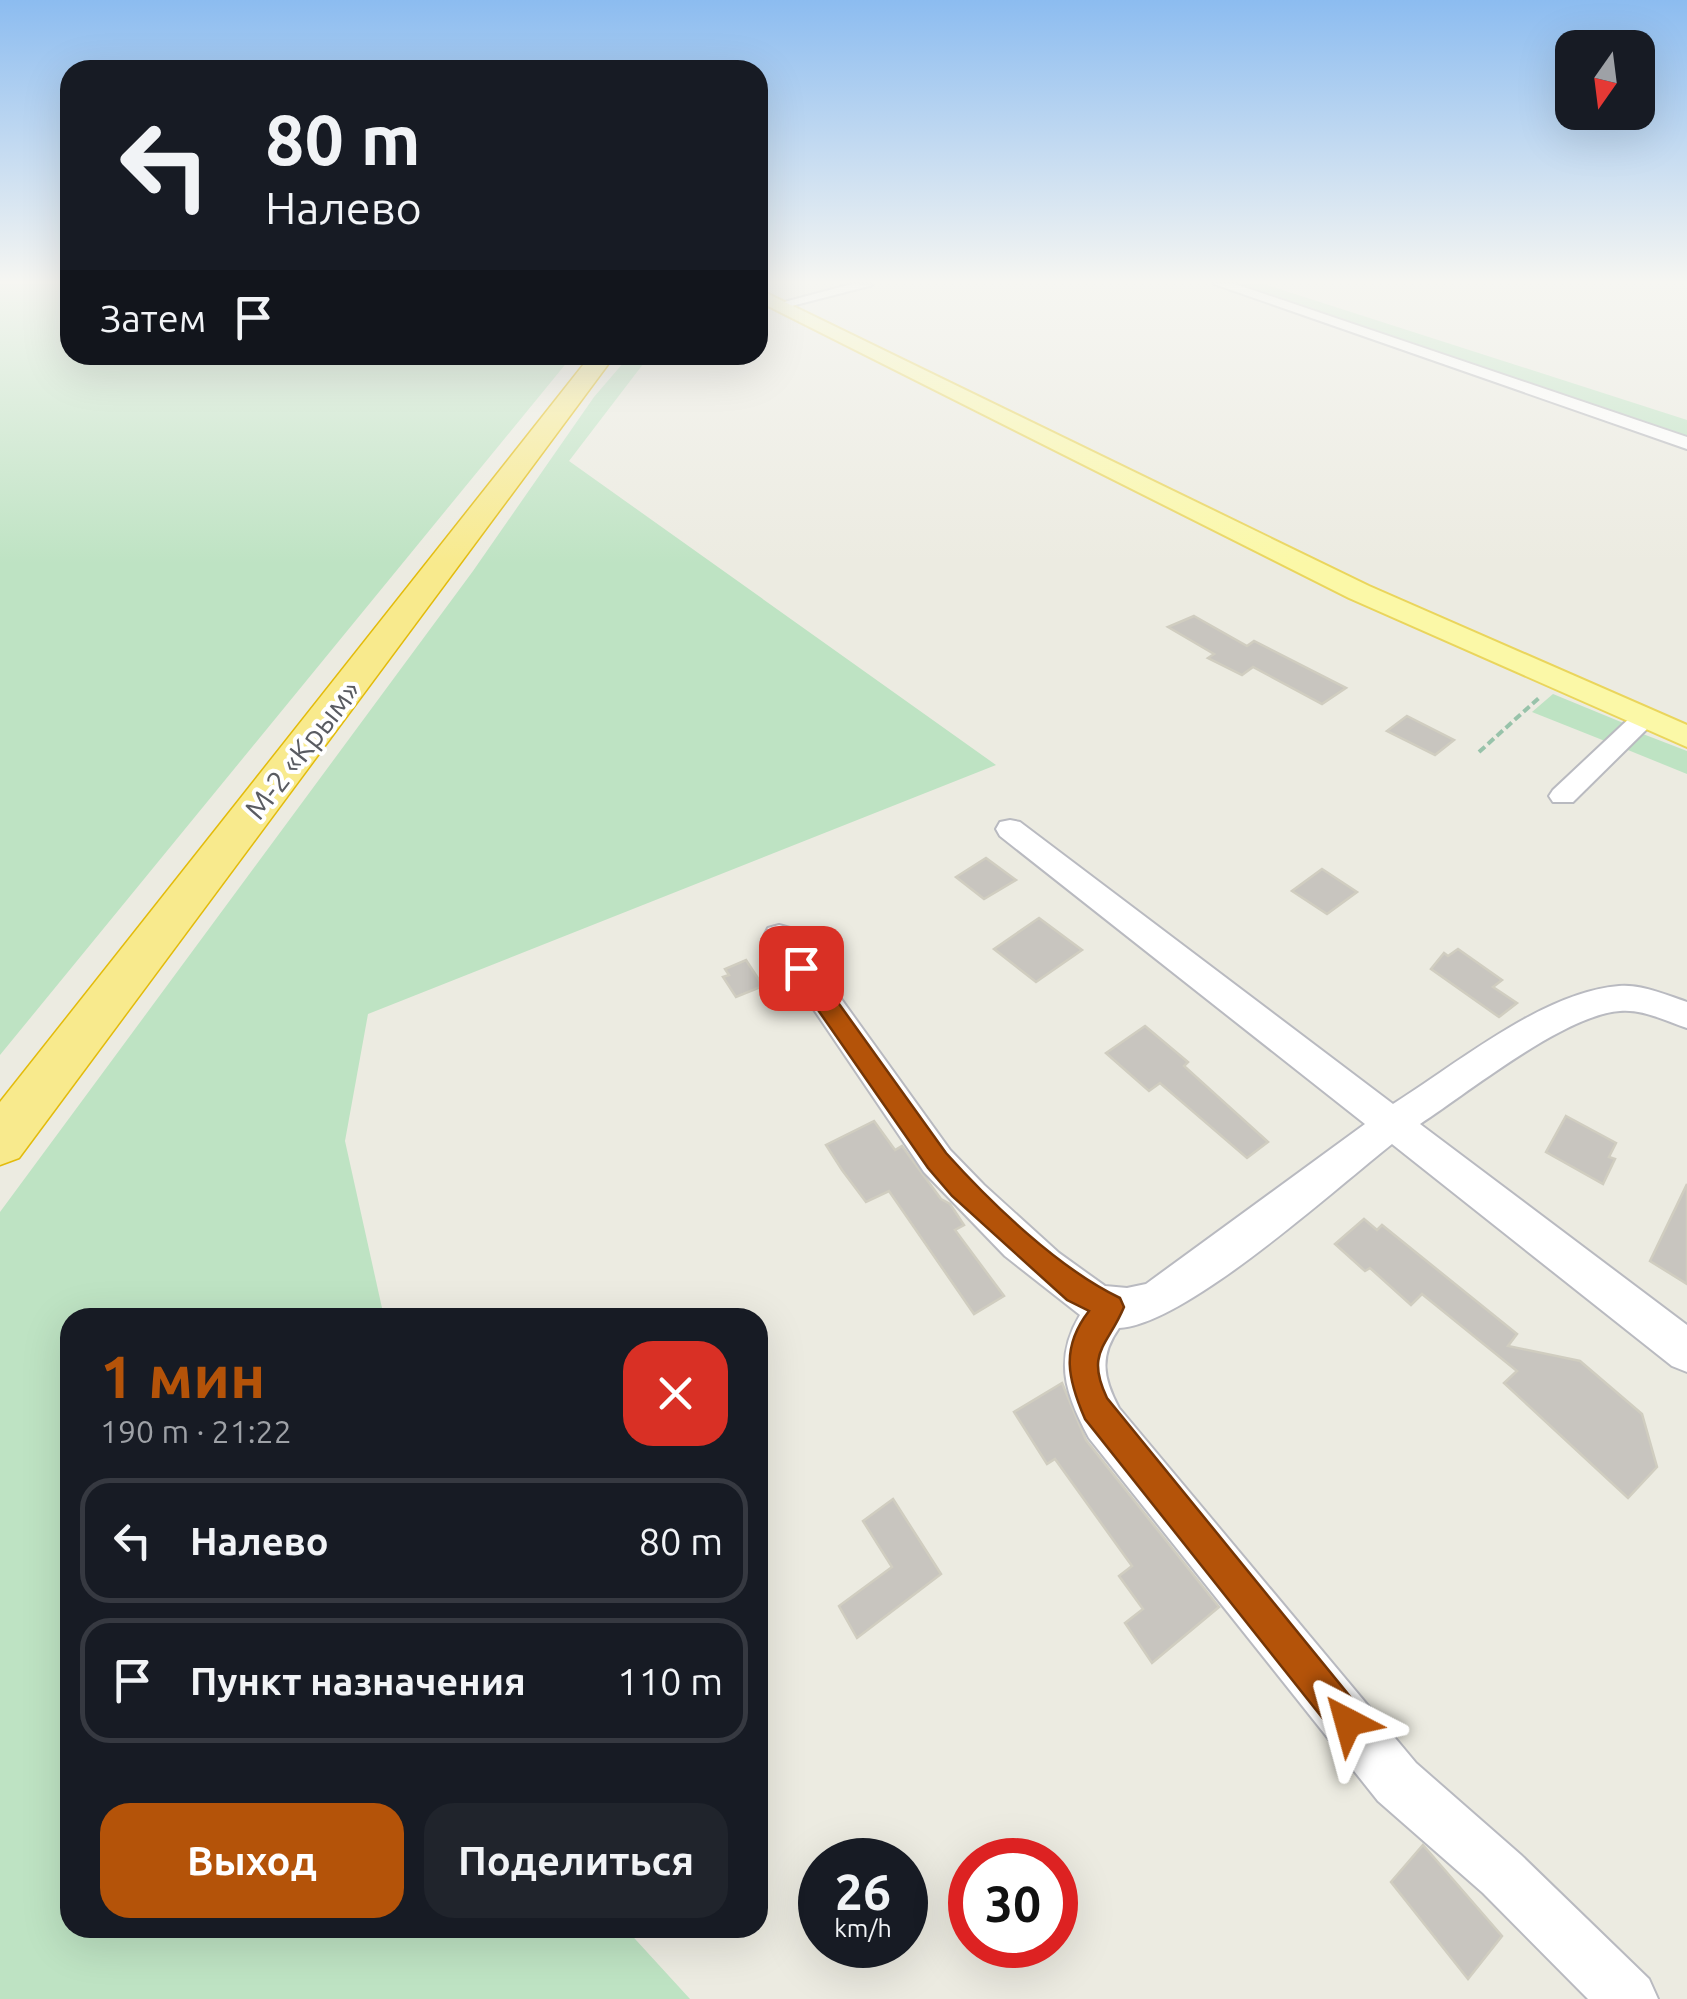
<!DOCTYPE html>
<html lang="ru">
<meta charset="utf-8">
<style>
body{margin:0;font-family:Ubuntu,sans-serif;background:#20242c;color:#f1f3f6;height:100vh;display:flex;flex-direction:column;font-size:38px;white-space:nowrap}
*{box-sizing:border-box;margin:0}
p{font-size:32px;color:#9ea1a6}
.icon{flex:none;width:55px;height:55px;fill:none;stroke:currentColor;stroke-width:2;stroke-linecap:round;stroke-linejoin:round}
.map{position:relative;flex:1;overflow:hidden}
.side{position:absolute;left:60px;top:1308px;width:708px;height:630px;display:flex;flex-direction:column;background:#171b24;border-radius:30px;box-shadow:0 10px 40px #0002}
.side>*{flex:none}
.hud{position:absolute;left:60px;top:60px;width:708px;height:305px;border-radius:30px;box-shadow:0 10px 40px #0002;background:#171b24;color:#f1f3f6;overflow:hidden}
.needle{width:65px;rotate:194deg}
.fabs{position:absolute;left:1555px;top:30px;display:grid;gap:20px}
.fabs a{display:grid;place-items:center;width:100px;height:100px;border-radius:20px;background:#171b24;box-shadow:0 10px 40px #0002;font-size:50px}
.speed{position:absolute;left:798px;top:1838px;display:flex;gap:20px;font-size:50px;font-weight:700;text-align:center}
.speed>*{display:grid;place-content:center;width:130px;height:130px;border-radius:50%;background:#171b24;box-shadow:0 10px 40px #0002;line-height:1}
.speed small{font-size:25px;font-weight:400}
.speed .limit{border:15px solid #d22;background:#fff;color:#111}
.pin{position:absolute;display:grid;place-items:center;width:85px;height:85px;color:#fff;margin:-42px;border-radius:20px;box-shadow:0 5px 15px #0006}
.me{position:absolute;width:110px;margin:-55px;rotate:321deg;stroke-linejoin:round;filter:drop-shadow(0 0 8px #0008)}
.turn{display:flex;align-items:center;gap:35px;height:210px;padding:0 40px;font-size:45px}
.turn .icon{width:130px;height:130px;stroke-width:2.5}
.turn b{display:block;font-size:70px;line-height:85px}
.then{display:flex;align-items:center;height:95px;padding:0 40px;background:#0003;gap:20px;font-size:38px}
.round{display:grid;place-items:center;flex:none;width:105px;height:105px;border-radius:30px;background:#20242c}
.headline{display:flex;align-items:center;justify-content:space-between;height:170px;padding:0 40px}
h1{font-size:60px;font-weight:700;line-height:75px;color:#b45309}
.primary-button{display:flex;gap:20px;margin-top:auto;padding:20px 40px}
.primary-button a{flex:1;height:115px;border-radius:30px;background:#b45309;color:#fff;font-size:40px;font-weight:700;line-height:115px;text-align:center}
.primary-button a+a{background:#20242c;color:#f1f3f6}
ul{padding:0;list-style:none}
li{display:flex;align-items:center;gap:30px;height:125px;margin:0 20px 15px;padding:0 20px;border:5px solid #363941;border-radius:30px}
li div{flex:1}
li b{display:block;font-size:38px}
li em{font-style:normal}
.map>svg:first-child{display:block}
.green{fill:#bee3c3}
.building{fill:#c8c5bf;stroke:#d0cdc0;stroke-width:2.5}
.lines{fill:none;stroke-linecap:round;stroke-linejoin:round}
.minor-casing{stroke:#b9bac0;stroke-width:4}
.major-casing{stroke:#ead55c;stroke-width:4}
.highway-casing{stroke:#e3bb0b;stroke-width:3}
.path{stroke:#98c3aa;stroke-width:4;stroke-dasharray:8 4;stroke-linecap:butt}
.minor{fill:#fff;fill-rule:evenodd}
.major{fill:#fbf8a7;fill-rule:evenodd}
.highway{fill:#f8ea8d;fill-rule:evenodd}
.route{fill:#b45309;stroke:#753606;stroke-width:2.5}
.labels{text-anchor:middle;stroke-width:8;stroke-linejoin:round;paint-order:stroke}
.street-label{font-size:30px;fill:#5a5c62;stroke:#fff}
</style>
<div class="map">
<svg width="1687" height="1999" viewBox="0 0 1687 1999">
<rect width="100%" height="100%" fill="#ecebe1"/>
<!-- green -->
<g class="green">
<path d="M 0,284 L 70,284 L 70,355 L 573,355 L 0,1055 Z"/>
<path d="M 1231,284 L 1264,284 L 1687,420 L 1687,437 Z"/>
<path d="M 630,355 L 650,355 L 569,461 L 996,765 L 368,1014 L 345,1141 L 384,1317 L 70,1318 L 70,1928 L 625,1928 L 690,1999 L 0,1999 L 0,1212 L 473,571 L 594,397 Z"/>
<path d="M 1553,694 L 1621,722 L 1625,724 L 1610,743 L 1532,712 Z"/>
<path d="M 1643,734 L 1687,751 L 1687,774 L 1623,748 Z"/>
</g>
<!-- building -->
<g class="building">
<path d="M 1194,616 L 1247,646 L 1254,641 L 1346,688 L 1322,704 L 1253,667 L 1242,675 L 1208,658 L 1214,654 L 1168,627 Z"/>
<path d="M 1407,716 L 1454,740 L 1435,755 L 1387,731 Z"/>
<path d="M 986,858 L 1016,880 L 984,899 L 956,877 Z"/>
<path d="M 1322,869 L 1357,892 L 1327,914 L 1292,891 Z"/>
<path d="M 1039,918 L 1082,950 L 1036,982 L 994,949 Z"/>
<path d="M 1458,949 L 1502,980 L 1493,987 L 1517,1003 L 1499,1017 L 1431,969 L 1444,953 L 1448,956 Z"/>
<path d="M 746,960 L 763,986 L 736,997 L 723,977 L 729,975 L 725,969 Z"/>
<path d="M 1145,1026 L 1188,1062 L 1184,1066 L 1268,1142 L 1247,1158 L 1160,1083 L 1149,1091 L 1106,1053 Z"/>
<path d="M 1566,1116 L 1616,1143 L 1609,1157 L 1615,1159 L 1603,1184 L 1546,1152 Z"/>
<path d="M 874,1121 L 895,1150 L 902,1146 L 941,1199 L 950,1204 L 964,1225 L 955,1230 L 1004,1296 L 974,1314 L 889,1191 L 866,1202 L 842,1170 L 826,1145 Z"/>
<path d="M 1687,1184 L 1687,1284 L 1650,1261 Z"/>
<path d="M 1364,1219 L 1377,1230 L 1382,1225 L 1517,1334 L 1508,1346 L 1580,1361 L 1642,1414 L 1657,1467 L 1628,1498 L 1504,1383 L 1517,1371 L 1422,1294 L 1411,1305 L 1370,1268 L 1365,1271 L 1335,1244 Z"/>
<path d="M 1062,1383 L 1086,1440 L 1219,1607 L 1152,1663 L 1125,1623 L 1143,1609 L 1119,1576 L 1132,1566 L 1055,1459 L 1047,1464 L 1014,1412 Z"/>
<path d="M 893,1499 L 941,1574 L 857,1638 L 839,1606 L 892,1567 L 863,1521 Z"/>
<path d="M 1423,1845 L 1502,1936 L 1468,1979 L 1391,1882 Z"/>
</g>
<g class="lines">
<!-- minor casing -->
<g class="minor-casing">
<g id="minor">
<path d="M 852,284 L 873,285 L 780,309 L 773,305 Z"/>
<path d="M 1214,284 L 1235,284 L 1687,437 L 1687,449 Z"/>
<path d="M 1643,711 L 1656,719 L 1652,724 L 1573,802 L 1553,802 L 1549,796 L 1553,790 L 1634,714 Z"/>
<path d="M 1010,820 L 1020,822 L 1393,1104 C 1457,1064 1543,992 1619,986 C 1642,984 1666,995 1687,1002 L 1687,1028 C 1666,1021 1643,1009 1620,1011 C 1564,1015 1469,1092 1420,1124 L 1687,1325 L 1687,1372 L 1672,1366 L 1392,1144 C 1335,1189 1185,1325 1119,1328 C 1099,1356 1103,1378 1119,1408 L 1416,1763 L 1521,1855 L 1649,1979 L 1658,1999 L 1588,1999 L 1483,1893 L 1378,1801 L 1089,1438 C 1066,1395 1053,1360 1080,1315 L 1005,1256 L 924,1172 L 764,936 L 768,928 L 779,925 L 790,928 L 950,1150 L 984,1185 L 1059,1253 L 1105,1286 L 1127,1288 L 1146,1284 L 1365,1124 L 1000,836 L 996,829 L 1000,822 Z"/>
</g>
</g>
<!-- major casing -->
<g class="major-casing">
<path id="major" d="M 758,289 L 1369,586 L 1687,725 L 1687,747 L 1349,598 L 758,301 Z"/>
</g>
<!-- highway casing -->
<g class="highway-casing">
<path id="highway" d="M 591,355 L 615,355 L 19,1158 L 0,1165 L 0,1102 Z"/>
</g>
<!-- path -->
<path class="path" d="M 1479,752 L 1540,697"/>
<!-- minor -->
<use href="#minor" class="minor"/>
<!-- major -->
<use href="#major" class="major"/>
<!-- highway -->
<use href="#highway" class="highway"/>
</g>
<!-- sky -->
<linearGradient id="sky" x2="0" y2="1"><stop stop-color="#8cbcf0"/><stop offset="0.5" stop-color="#f6f6f2"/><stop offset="1" stop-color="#f6f6f2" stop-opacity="0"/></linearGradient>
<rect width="1687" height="564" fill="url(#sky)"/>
<!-- route -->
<path class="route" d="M 801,960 L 809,962 L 946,1153 C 992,1204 1058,1268 1120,1298 L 1124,1307 C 1108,1346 1085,1352 1107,1398 L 1361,1710 L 1366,1722 L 1361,1735 L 1348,1740 L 1336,1735 L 1085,1419 C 1068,1380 1060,1348 1089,1311 L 1067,1300 L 952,1196 L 928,1168 L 793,974 L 790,968 Z"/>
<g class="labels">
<!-- street labels -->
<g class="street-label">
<text transform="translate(303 750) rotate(-52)" y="10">М-2 «Крым»</text>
</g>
</g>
</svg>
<div class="fabs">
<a><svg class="needle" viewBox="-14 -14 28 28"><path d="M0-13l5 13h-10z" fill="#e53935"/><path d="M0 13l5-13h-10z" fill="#9ea1a6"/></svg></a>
</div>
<div class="speed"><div>26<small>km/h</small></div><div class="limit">30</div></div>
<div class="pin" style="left:801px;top:968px;background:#d93025"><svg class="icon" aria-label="arrive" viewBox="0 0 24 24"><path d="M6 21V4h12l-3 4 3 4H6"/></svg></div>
<svg class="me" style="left:1348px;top:1722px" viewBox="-20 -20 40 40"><path d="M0-17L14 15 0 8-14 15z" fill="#b45309" stroke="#fff" stroke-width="4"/></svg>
<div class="hud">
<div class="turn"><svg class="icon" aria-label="left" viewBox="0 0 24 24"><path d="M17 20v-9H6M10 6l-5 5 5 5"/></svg><div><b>80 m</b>Налево</div></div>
<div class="then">Затем<svg class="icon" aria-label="arrive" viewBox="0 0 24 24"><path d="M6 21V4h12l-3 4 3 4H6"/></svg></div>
</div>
<section class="side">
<div class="headline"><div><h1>1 мин</h1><p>190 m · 21:22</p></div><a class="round" style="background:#d93025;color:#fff"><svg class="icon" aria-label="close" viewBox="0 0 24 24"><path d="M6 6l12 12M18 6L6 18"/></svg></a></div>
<ul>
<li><svg class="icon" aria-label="left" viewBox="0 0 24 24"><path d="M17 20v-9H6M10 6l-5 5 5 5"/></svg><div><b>Налево</b></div><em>80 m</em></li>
<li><svg class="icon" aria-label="arrive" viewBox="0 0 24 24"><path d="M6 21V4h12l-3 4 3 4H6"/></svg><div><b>Пункт назначения</b></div><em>110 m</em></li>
</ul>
<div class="primary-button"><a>Выход</a><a>Поделиться</a></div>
</section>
</div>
